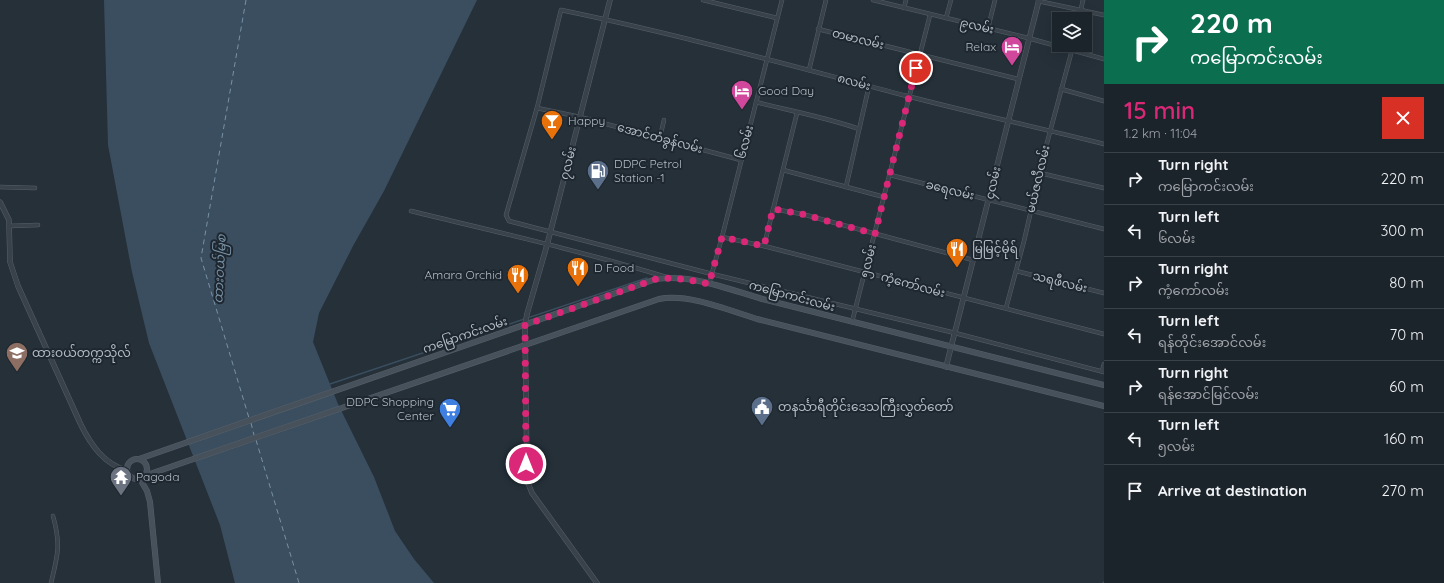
<!DOCTYPE html>
<meta charset="utf-8">
<style>
body{margin:0;font-family:Quicksand,"Noto Sans Myanmar",sans-serif;background:#293037;color:#f1f3f6;height:100vh;display:flex;flex-direction:column;font-size:15px;white-space:nowrap}
*{box-sizing:border-box;margin:0}
p{font-size:13px;color:#a0a4a9}
.icon{flex:none;width:22px;height:22px;fill:none;stroke:currentColor;stroke-width:2;stroke-linecap:round;stroke-linejoin:round}
.map{position:relative;flex:1;overflow:hidden}
.drawer{display:flex;flex-direction:column;background:#1c242b;width:340px}
.drawer>*{flex:none}
.guide{background:#0b6e4f;color:#fff;overflow:hidden}
.fabs{position:absolute;left:1052px;top:12px;display:grid;gap:8px}
.fabs a{display:grid;place-items:center;width:40px;height:40px;border-radius:0px;background:#1c242b;box-shadow:0 4px 16px #0002,0 0 0 1px #3a4147;font-size:20px}
.pin{position:absolute;display:grid;place-items:center;width:34px;height:34px;color:#fff;margin:-17px;border:2px solid #fff;border-radius:50%;box-shadow:0 1px 4px #0007}
.me{position:absolute;width:44px;margin:-22px;rotate:0deg;stroke-linejoin:round;filter:drop-shadow(0 0 3px #0008)}
.turn{display:flex;align-items:center;gap:14px;height:84px;padding:0 20px;font-size:18px}
.turn .icon{width:52px;height:52px;stroke-width:2.5}
.turn b{display:block;font-size:28px;line-height:34px}
.round{display:grid;place-items:center;flex:none;width:42px;height:42px;border-radius:0px;background:#293037}
.overview{display:flex;align-items:center;justify-content:space-between;height:68px;padding:0 20px}
h1{font-size:24px;font-weight:600;line-height:30px;color:#db2777}
ul{padding:0;list-style:none}
li{display:flex;align-items:center;gap:12px;height:52px;padding:0 20px;border-top:1px solid #3a4147}
li div{flex:1}
li b{display:block;font-size:15px}
li em{font-style:normal}
main{display:flex;flex:1;min-height:0}
.map>svg:first-child{display:block}
.water{fill:#3b4e5f}
.lines{fill:none;stroke-linecap:round;stroke-linejoin:round}
.stream{stroke:#3b4e5f;stroke-width:1.5}
.ferry{stroke:#7891a6;stroke-width:1;stroke-dasharray:5 4;stroke-linecap:butt}
.minor-casing{stroke:#576068;stroke-width:4.5}
.tertiary-casing{stroke:#576068;stroke-width:5.5}
.secondary-casing{stroke:#576068;stroke-width:6}
.minor{stroke:#39424a;stroke-width:3.5}
.tertiary{stroke:#39424a;stroke-width:4.5}
.secondary{stroke:#47515c;stroke-width:5}
.route{stroke:#db2777;stroke-width:7;stroke-dasharray:0 12.6}
.labels{text-anchor:middle;stroke-width:4;stroke-linejoin:round;paint-order:stroke}
.street-label{font-size:12px;fill:#b4bdc5;stroke:#1e272f}
.poi-label{font-size:12px;fill:#b4bdc5;stroke:#1e272f;text-anchor:start}
.water-label{font-size:13px;font-style:italic;fill:#7891a6;stroke:#1e272f}
</style>
<main>
<div class="map">
<svg width="1104" height="583" viewBox="0 0 1104 583">
<rect width="100%" height="100%" fill="#253039"/>
<!-- water -->
<path class="water" d="M 104,0 L 477,0 L 384,191 L 353,246 L 319,313 L 313,342 L 338,404 L 374,477 L 395,531 L 414,559 L 434,583 L 235,583 L 220,525 L 149,343 L 132,272 L 108,145 Z"/>
<g class="lines">
<!-- stream -->
<g class="stream">
<path d="M 330,384 L 647,278"/>
<path d="M 1103,583 L 1104,582"/>
</g>
<!-- ferry -->
<g class="ferry">
<path d="M 246,0 L 201,258 L 249,418"/>
<path d="M 251,423 L 254,435"/>
<path d="M 256,440 L 299,583"/>
</g>
<!-- minor casing -->
<g class="minor-casing">
<g id="minor">
<path d="M 703,0 L 777,18"/>
<path d="M 873,0 L 1028,38 L 1104,59"/>
<path d="M 1038,1 L 1104,15"/>
<path d="M 904,8 L 906,0"/>
<path d="M 1081,9 L 1083,0"/>
<path d="M 946,18 L 951,0"/>
<path d="M 988,28 L 995,0"/>
<path d="M 818,29 L 1018,79"/>
<path d="M 809,70 L 826,0"/>
<path d="M 1061,89 L 1104,101"/>
<path d="M 756,102 C 790,111 825,117 859,129"/>
<path d="M 537,108 L 561,10 C 677,34 792,66 907,96 C 973,113 1039,128 1104,144"/>
<path d="M 660,137 L 664,120"/>
<path d="M 741,160 L 580,117 L 537,108 L 506,215 L 509,221 L 712,274 L 955,333 L 1104,372"/>
<path d="M 783,170 L 884,197"/>
<path d="M 1040,173 L 1104,188"/>
<path d="M 890,175 L 1104,229"/>
<path d="M 0,187 L 35,188"/>
<path d="M 846,187 L 869,86"/>
<path d="M 773,209 L 802,214 L 973,260"/>
<path d="M 411,211 C 496,232 582,251 666,277"/>
<path d="M 9,226 L 38,225"/>
<path d="M 722,237 L 764,246 L 1104,334"/>
<path d="M 764,246 L 797,113"/>
<path d="M 1016,271 L 1104,293"/>
<path d="M 709,284 L 722,237 L 782,0"/>
<path d="M 1006,308 L 1024,241 L 1044,154 L 1072,50"/>
<path d="M 852,322 L 930,15"/>
<path d="M 1102,371 L 1104,364"/>
<path d="M 51,583 C 58,554 61,545 53,516"/>
</g>
</g>
<!-- tertiary casing -->
<g class="tertiary-casing">
<g id="tertiary">
<path d="M 0,202 L 9,220 L 10,262 L 18,286 L 81,425 C 91,445 104,464 126,470"/>
<path d="M 946,367 L 1039,0"/>
<path d="M 597,583 L 532,493 L 528,483 L 527,474 L 525,325 L 527,314 L 547,245 L 610,0"/>
</g>
</g>
<!-- secondary casing -->
<g class="secondary-casing">
<g id="secondary">
<circle cx="137" cy="469" r="10"/>
<path d="M 139,459 L 656,279 C 691,274 728,289 762,299 L 1104,385"/>
<path d="M 144,476 L 659,299 C 688,293 728,310 757,319 L 1104,406"/>
<path d="M 140,479 L 147,491 L 150,502 L 158,583"/>
</g>
</g>
<!-- minor -->
<use href="#minor" class="minor"/>
<!-- tertiary -->
<use href="#tertiary" class="tertiary"/>
<!-- secondary -->
<use href="#secondary" class="secondary"/>
</g>
<g class="lines">
<!-- route -->
<path class="route" d="M 526,464 L 525,325 L 656,279 C 674,277 691,280 709,284 L 722,237 L 764,246 L 773,209 L 802,214 L 875,234 L 916,68"/>
</g>
<!-- icons -->
<defs>
<g id="hotel-pin" transform="scale(1.15)"><path d="M0 17L-7.5 6A9.5 9.5 0 1 1 7.5 6Z" fill="#d1479c" stroke="#1e272f"/><path d="M-6-4.5h1.5V1H6V5H4.5V3h-9V5H-6ZM-4 0a1.8 1.8 0 1 1 3.6 0ZM.5 0V-2.5h3Q6-2.5 6 0Z" fill="#fff"/></g>
<g id="bar-pin" transform="scale(1.15)"><path d="M0 17L-7.5 6A9.5 9.5 0 1 1 7.5 6Z" fill="#e8710a" stroke="#1e272f"/><path d="M-6-5H6L.8 .8V4.5H3.5V6h-7V4.5H-.8V.8Z" fill="#fff"/></g>
<g id="fuel-pin" transform="scale(1.15)"><path d="M0 17L-7.5 6A9.5 9.5 0 1 1 7.5 6Z" fill="#5c6f8a" stroke="#1e272f"/><path d="M-5.5-6h7V0h2V4h1.3V-2.5L3-4.5l.8-.8L6-3V5H2.5V1h-1V6h-7ZM-4.2-4.7v3.2H.2V-4.7Z" fill="#fff"/></g>
<g id="restaurant-pin" transform="scale(1.15)"><path d="M0 17L-7.5 6A9.5 9.5 0 1 1 7.5 6Z" fill="#e8710a" stroke="#1e272f"/><path d="M-5-6h1v4h1v-4h1v4h1v-4h1v5L-1.5 .5V6h-2V.5L-5-1ZM5-6V6H3V1.5H1.5Q1.5-4 5-6Z" fill="#fff"/></g>
<g id="university-pin" transform="scale(1.15)"><path d="M0 17L-7.5 6A9.5 9.5 0 1 1 7.5 6Z" fill="#8d6e63" stroke="#1e272f"/><path d="M0-5L7-2L0 1L-7-2ZM-4 1L0 2.5L4 1V4Q0 6-4 4Z" fill="#fff"/></g>
<g id="civic-pin" transform="scale(1.15)"><path d="M0 17L-7.5 6A9.5 9.5 0 1 1 7.5 6Z" fill="#5c6f8a" stroke="#1e272f"/><path d="M-.6-6.5H3V-4.5H.6V-3L4-1V1h2V6H-6V1h2V-1L-.6-3ZM-1.2 2.5V6h2.4V2.5Z" fill="#fff"/></g>
<g id="supermarket-pin" transform="scale(1.15)"><path d="M0 17L-7.5 6A9.5 9.5 0 1 1 7.5 6Z" fill="#3f7fe0" stroke="#1e272f"/><path d="M-6-5.5h2.5l.6 2H6L4.5 2H-2.5L-4.4-4H-6ZM-1.5 3.2a1.3 1.3 0 1 0 .1 0ZM3 3.2a1.3 1.3 0 1 0 .1 0Z" fill="#fff"/></g>
<g id="temple-pin" transform="scale(1.15)"><path d="M0 17L-7.5 6A9.5 9.5 0 1 1 7.5 6Z" fill="#6b7280" stroke="#1e272f"/><path d="M0-6L5-2H3V0L6.5 2.5H4V6H1.5V3h-3V6H-4V2.5H-6.5L-3 0V-2H-5Z" fill="#fff"/></g>
</defs>
<g fill-rule="evenodd">
<use href="#hotel-pin" x="1012" y="47"/>
<use href="#hotel-pin" x="742" y="91"/>
<use href="#bar-pin" x="552" y="121"/>
<use href="#fuel-pin" x="598" y="171"/>
<use href="#restaurant-pin" x="957" y="249"/>
<use href="#restaurant-pin" x="578" y="268"/>
<use href="#restaurant-pin" x="518" y="275"/>
<use href="#university-pin" x="17" y="353"/>
<use href="#civic-pin" x="762" y="407"/>
<use href="#supermarket-pin" x="450" y="409"/>
<use href="#temple-pin" x="121" y="477"/>
</g>
<g class="labels">
<!-- street labels -->
<g class="street-label">
<text transform="translate(977 26) rotate(13)" y="4">၉လမ်း</text>
<text transform="translate(858 39) rotate(14)" y="4">တမာလမ်း</text>
<text transform="translate(854 82) rotate(15)" y="4">၈လမ်း</text>
<text transform="translate(660 138) rotate(15)" y="4">အောင်တံခွန်လမ်း</text>
<text transform="translate(745 142) rotate(-75)" y="4">၆လမ်း</text>
<text transform="translate(568 163) rotate(-76)" y="4">၇လမ်း</text>
<text transform="translate(1038 179) rotate(-77)" y="4">မယ်ဇလီလမ်း</text>
<text transform="translate(993 183) rotate(-77)" y="4">၄လမ်း</text>
<text transform="translate(950 190) rotate(14)" y="4">ခရေလမ်း</text>
<text transform="translate(868 261) rotate(-76)" y="4">၅လမ်း</text>
<text transform="translate(1060 282) rotate(14)" y="4">သရဖီလမ်း</text>
<text transform="translate(913 285) rotate(15)" y="4">ကံ့ကော်လမ်း</text>
<text transform="translate(792 296) rotate(15)" y="4">ကမြောကင်းလမ်း</text>
<text transform="translate(465 335) rotate(-19)" y="4">ကမြောကင်းလမ်း</text>
</g>
<!-- poi labels -->
<g class="poi-label">
<text x="996" y="51" text-anchor="end">Relax</text>
<text x="758" y="95">Good Day</text>
<text x="568" y="125">Happy</text>
<text x="614" y="168">DDPC Petrol<tspan x="614" dy="14">Station -1</tspan></text>
<text x="972" y="253">မြမြင့်မိုရ်</text>
<text x="594" y="272">D Food</text>
<text x="502" y="279" text-anchor="end">Amara Orchid</text>
<text x="32" y="357">ထားဝယ်တက္ကသိုလ်</text>
<text x="434" y="406" text-anchor="end">DDPC Shopping<tspan x="434" dy="14">Center</tspan></text>
<text x="778" y="411">တနင်္သာရီတိုင်းဒေသကြီးလွှတ်တော်</text>
<text x="136" y="481">Pagoda</text>
</g>
<!-- water labels -->
<g class="water-label">
<text transform="translate(219 269) rotate(-87)" y="5">ထားဝယ်မြစ</text>
</g>
</g>
</svg>
<div class="fabs">
<a><svg class="icon" aria-label="layers" viewBox="0 0 24 24"><path d="M12 4l9 5-9 5-9-5zM3 14l9 5 9-5"/></svg></a>
</div>
<div class="pin" style="left:916px;top:68px;background:#d93025"><svg class="icon" aria-label="arrive" viewBox="0 0 24 24"><path d="M6 21V4h12l-3 4 3 4H6"/></svg></div>
<svg class="me" style="left:526px;top:464px" viewBox="-20 -20 40 40"><circle r="17" fill="#db2777" stroke="#fff" stroke-width="3"/><path d="M0-11L8 9 0 5-8 9z" fill="#fff"/></svg>
</div>
<section class="drawer">
<div class="guide">
<div class="turn"><svg class="icon" aria-label="right" viewBox="0 0 24 24"><path d="M7 20v-9h11M14 6l5 5-5 5"/></svg><div><b>220 m</b>ကမြောကင်းလမ်း</div></div>
</div>
<div class="overview"><div><h1>15 min</h1><p>1.2 km · 11:04</p></div><a class="round" style="background:#d93025;color:#fff"><svg class="icon" aria-label="close" viewBox="0 0 24 24"><path d="M6 6l12 12M18 6L6 18"/></svg></a></div>
<ul>
<li><svg class="icon" aria-label="right" viewBox="0 0 24 24"><path d="M7 20v-9h11M14 6l5 5-5 5"/></svg><div><b>Turn right</b><p>ကမြောကင်းလမ်း</p></div><em>220 m</em></li>
<li><svg class="icon" aria-label="left" viewBox="0 0 24 24"><path d="M17 20v-9H6M10 6l-5 5 5 5"/></svg><div><b>Turn left</b><p>၆လမ်း</p></div><em>300 m</em></li>
<li><svg class="icon" aria-label="right" viewBox="0 0 24 24"><path d="M7 20v-9h11M14 6l5 5-5 5"/></svg><div><b>Turn right</b><p>ကံ့ကော်လမ်း</p></div><em>80 m</em></li>
<li><svg class="icon" aria-label="left" viewBox="0 0 24 24"><path d="M17 20v-9H6M10 6l-5 5 5 5"/></svg><div><b>Turn left</b><p>ရန်တိုင်းအောင်လမ်း</p></div><em>70 m</em></li>
<li><svg class="icon" aria-label="right" viewBox="0 0 24 24"><path d="M7 20v-9h11M14 6l5 5-5 5"/></svg><div><b>Turn right</b><p>ရန်အောင်မြင်လမ်း</p></div><em>60 m</em></li>
<li><svg class="icon" aria-label="left" viewBox="0 0 24 24"><path d="M17 20v-9H6M10 6l-5 5 5 5"/></svg><div><b>Turn left</b><p>၅လမ်း</p></div><em>160 m</em></li>
<li><svg class="icon" aria-label="arrive" viewBox="0 0 24 24"><path d="M6 21V4h12l-3 4 3 4H6"/></svg><div><b>Arrive at destination</b></div><em>270 m</em></li>
</ul>
</section>
</main>
